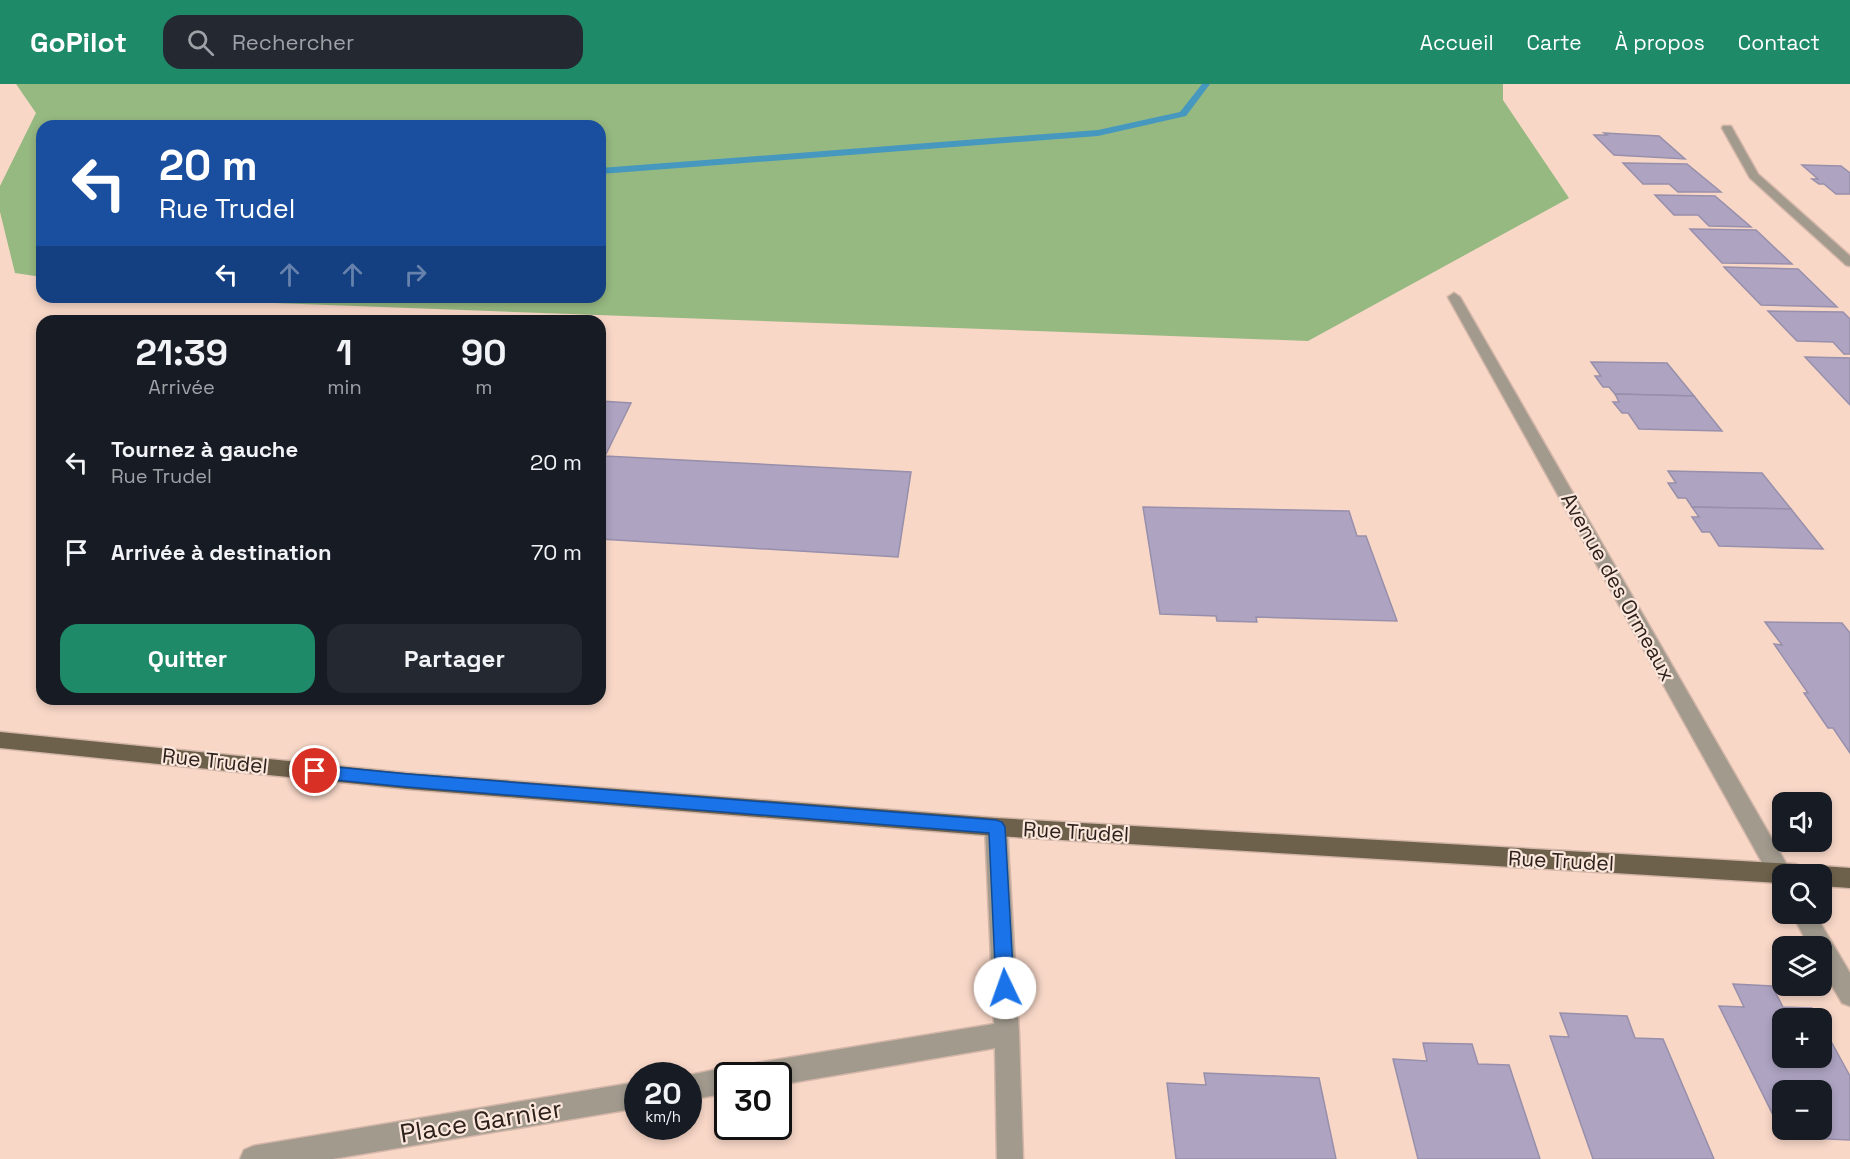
<!DOCTYPE html>
<html lang="fr">
<meta charset="utf-8">
<style>
body{margin:0;font-family:"Space Grotesk",sans-serif;background:#242831;color:#f1f3f6;height:100vh;display:flex;flex-direction:column;font-size:22px;white-space:nowrap}
*{box-sizing:border-box;margin:0}
p{font-size:20px;color:#9ea1a6}
.icon{flex:none;width:33px;height:33px;fill:none;stroke:currentColor;stroke-width:2;stroke-linecap:round;stroke-linejoin:round}
.map{position:relative;flex:1;overflow:hidden}
.side{position:absolute;left:36px;top:231px;width:570px;height:390px;display:flex;flex-direction:column;background:#171b24;border-radius:18px;box-shadow:0 3px 9px #0003}
.side>*{flex:none}
.hud{position:absolute;left:36px;top:36px;width:570px;height:183px;border-radius:18px;box-shadow:0 3px 9px #0003;background:#1a4fa0;color:#fff;overflow:hidden}
.tools{position:absolute;left:1772px;top:708px;display:grid;gap:12px}
.tools a{display:grid;place-items:center;width:60px;height:60px;border-radius:12px;background:#171b24;box-shadow:0 3px 9px #0003;font-size:30px}
.speed{position:absolute;left:624px;top:978px;display:flex;gap:12px;font-size:30px;font-weight:700;text-align:center}
.speed>*{display:grid;place-content:center;width:78px;height:78px;border-radius:50%;background:#171b24;box-shadow:0 3px 9px #0003;line-height:1}
.speed small{font-size:15px;font-weight:400}
.speed .limit{border:3px solid #111;border-radius:9px;background:#fff;color:#111}
.pin{position:absolute;display:grid;place-items:center;width:51px;height:51px;color:#fff;margin:-26px;border:3px solid #fff;border-radius:50%;box-shadow:0 2px 6px #0007}
.me{position:absolute;width:66px;margin:-33px;rotate:357deg;stroke-linejoin:round;filter:drop-shadow(0 0 4px #0008)}
.turn{display:flex;align-items:center;gap:21px;height:126px;padding:0 24px;font-size:27px}
.turn .icon{width:78px;height:78px;stroke-width:2.5}
.turn b{display:block;font-size:42px;line-height:51px}
.lanes{display:flex;align-items:center;height:57px;padding:0 24px;background:#0003;justify-content:center;gap:30px;direction:ltr}
.lanes .off{opacity:.35}
.eta{display:flex;justify-content:space-evenly;align-items:center;height:102px;text-align:center}
.eta b{font-size:36px;font-weight:700;line-height:42px}
.primary-button{display:flex;gap:12px;margin-top:auto;padding:12px 24px}
.primary-button a{flex:1;height:69px;border-radius:18px;background:#1e8a68;color:#fff;font-size:24px;font-weight:700;line-height:69px;text-align:center}
.primary-button a+a{background:#242831;color:#f1f3f6}
ul{padding:0;list-style:none}
li{display:flex;align-items:center;gap:18px;height:90px;padding:0 24px}
li div{flex:1}
li b{display:block;font-size:22px}
li em{font-style:normal}
header{display:flex;align-items:center;gap:36px;box-sizing:border-box;height:84px;padding:0 30px;background:#1e8a68;color:#fff}
header strong{font-size:28px}
nav{display:flex;gap:33px;margin-inline-start:auto;font-size:21px}
.search{width:420px;height:54px;background:#242831;display:flex;align-items:center;gap:15px;box-sizing:border-box;padding:0 21px;border-radius:18px;color:#9ea1a6;font-size:22px}
.map>svg:first-child{display:block}
.green{fill:#96b881}
.lines{fill:none;stroke-linecap:round;stroke-linejoin:round}
.stream{fill:#4698bf;fill-rule:evenodd}
.building{fill:#aea4c2;stroke:#988fab;stroke-width:1.5;fill-rule:evenodd}
.minor-casing{stroke:#d3b6a8;stroke-width:3}
.major-casing{stroke:#d3b6a8;stroke-width:3}
.minor{fill:#a19a8d;fill-rule:evenodd}
.major{fill:#6d614b;fill-rule:evenodd}
.route{fill:#1a73e8;stroke:#114b97;stroke-width:1.5}
.labels{text-anchor:middle;stroke-width:4.5;stroke-linejoin:round;paint-order:stroke}
.street-label{font-size:21px;fill:#2d211b;stroke:#fce7dd}
.near-street-label{font-size:26px;fill:#2d211b;stroke:#fce7dd}
</style>
<header>
<strong>GoPilot</strong>
<div class="search"><svg class="icon" aria-label="search" viewBox="0 0 24 24"><circle cx="10" cy="10" r="6"/><path d="M15 15l6 6"/></svg>Rechercher</div>
<nav><a>Accueil</a><a>Carte</a><a>À propos</a><a>Contact</a></nav>
</header>
<div class="map">
<svg width="1850" height="1075" viewBox="0 0 1850 1075">
<rect width="100%" height="100%" fill="#f8d7c7"/>
<!-- green -->
<path class="green" d="M 16,0 L 1503,0 L 1503,16 L 1569,114 L 1308,257 L 245,218 L 206,213 L 600,213 L 600,42 L 42,42 L 42,193 L 15,189 L 0,128 L 0,102 L 36,29 Z"/>
<g class="lines">
<!-- stream -->
<path class="stream" d="M 1202,0 L 1210,0 L 1186,32 L 1098,52 L 600,90 L 600,84 L 1098,46 L 1180,28 Z"/>
</g>
<!-- building -->
<g class="building">
<path d="M 1604,49 L 1659,52 L 1685,75 L 1614,71 L 1594,51 L 1607,51 Z"/>
<path d="M 1623,79 L 1687,80 L 1721,108 L 1678,108 L 1669,100 L 1643,100 Z"/>
<path d="M 1802,81 L 1841,82 L 1850,89 L 1850,110 L 1836,110 L 1824,100 L 1819,100 L 1812,95 L 1818,95 Z"/>
<path d="M 1655,111 L 1715,112 L 1751,143 L 1709,142 L 1698,131 L 1674,131 Z"/>
<path d="M 1690,145 L 1756,146 L 1792,180 L 1722,179 Z"/>
<path d="M 1724,183 L 1798,185 L 1837,223 L 1761,221 Z"/>
<path d="M 1768,227 L 1843,228 L 1850,235 L 1850,270 L 1844,270 L 1833,258 L 1797,257 Z"/>
<path d="M 1805,273 L 1850,274 L 1850,321 Z"/>
<path d="M 1591,278 L 1667,279 L 1694,312 L 1615,310 L 1609,303 L 1603,303 L 1595,292 L 1601,292 Z"/>
<path d="M 1615,310 L 1694,312 L 1722,347 L 1639,345 L 1628,329 L 1622,329 L 1613,318 L 1619,318 Z"/>
<path d="M 600,317 L 631,319 L 605,372 L 911,388 L 898,473 L 600,455 Z"/>
<path d="M 1668,387 L 1762,389 L 1791,425 L 1692,423 L 1686,414 L 1678,414 L 1668,399 L 1676,399 Z"/>
<path d="M 1143,423 L 1349,427 L 1357,452 L 1366,452 L 1397,537 L 1256,533 L 1257,538 L 1217,537 L 1216,532 L 1160,530 Z"/>
<path d="M 1692,423 L 1791,425 L 1823,465 L 1719,462 L 1710,448 L 1702,448 L 1692,433 L 1699,433 Z"/>
<path d="M 1765,538 L 1842,539 L 1850,549 L 1850,669 L 1833,644 L 1828,644 L 1804,609 L 1808,609 L 1774,560 L 1782,561 Z"/>
<path d="M 1733,900 L 1772,902 L 1783,923 L 1812,924 L 1818,934 L 1782,934 L 1782,974 L 1821,974 L 1821,939 L 1850,992 L 1850,1056 L 1784,1053 L 1719,922 L 1744,923 ZM 1782,1006 L 1821,1006 L 1821,1046 L 1782,1046 Z"/>
<path d="M 1560,929 L 1627,932 L 1635,954 L 1663,955 L 1714,1075 L 1593,1075 L 1550,952 L 1569,953 Z"/>
<path d="M 1423,959 L 1472,960 L 1478,980 L 1509,981 L 1540,1075 L 1418,1075 L 1393,975 L 1427,977 Z"/>
<path d="M 1204,989 L 1319,994 L 1336,1075 L 1176,1075 L 1167,999 L 1206,1001 Z"/>
</g>
<g class="lines">
<!-- minor casing -->
<g class="minor-casing">
<g id="minor">
<path d="M 1723,42 L 1731,42 L 1758,90 L 1850,172 L 1850,182 L 1846,181 L 1750,94 L 1722,44 Z"/>
<path d="M 1454,209 L 1460,213 L 1790,786 L 1792,790 L 1782,790 L 1782,803 L 1774,800 L 1448,213 Z"/>
<path d="M 996,734 L 1004,737 L 1007,743 L 1019,950 L 1023,1075 L 997,1075 L 995,964 L 778,1001 L 778,992 L 744,992 L 747,983 L 756,979 L 994,940 L 985,743 L 988,737 Z"/>
<path d="M 1792,830 L 1815,830 L 1850,889 L 1850,922 L 1842,919 L 1821,883 L 1821,862 L 1809,862 Z"/>
<path d="M 728,983 L 737,987 L 739,992 L 728,992 L 728,1009 L 688,1016 L 688,992 L 685,992 Z"/>
<path d="M 638,998 L 638,1024 L 332,1075 L 240,1075 L 244,1066 L 253,1062 Z"/>
</g>
</g>
<!-- major casing -->
<g class="major-casing">
<g id="major">
<path d="M 0,648 L 407,689 L 996,734 L 1795,780 L 1803,783 L 1806,790 L 1782,790 L 1782,799 L 996,752 L 407,705 L 0,664 Z"/>
<path d="M 1821,782 L 1850,784 L 1850,804 L 1821,802 L 1821,790 L 1811,790 L 1813,785 Z"/>
</g>
</g>
<!-- minor -->
<use href="#minor" class="minor"/>
<!-- major -->
<use href="#major" class="major"/>
</g>
<!-- route -->
<path class="route" d="M 315,681 L 407,690 L 996,736 L 1002,738 L 1005,743 L 1014,904 L 1011,910 L 1005,912 L 998,910 L 996,904 L 989,749 L 407,703 L 315,694 L 309,692 L 307,687 L 309,683 Z"/>
<g class="labels">
<!-- street labels -->
<g class="street-label">
<text transform="translate(1618 503) rotate(61)" y="7">Avenue des Ormeaux</text>
<text transform="translate(215 677) rotate(6)" y="7">Rue Trudel</text>
<text transform="translate(1076 748) rotate(3)" y="7">Rue Trudel</text>
<text transform="translate(1561 777) rotate(3)" y="7">Rue Trudel</text>
</g>
<!-- near-street labels -->
<g class="near-street-label">
<text transform="translate(481 1037) rotate(-9)" y="9">Place Garnier</text>
</g>
</g>
</svg>
<div class="tools">
<a><svg class="icon" aria-label="sound" viewBox="0 0 24 24"><path d="M4 9h4l5-4v14l-5-4H4zM17 9q2 3 0 6"/></svg></a>
<a><svg class="icon" aria-label="search" viewBox="0 0 24 24"><circle cx="10" cy="10" r="6"/><path d="M15 15l6 6"/></svg></a>
<a><svg class="icon" aria-label="layers" viewBox="0 0 24 24"><path d="M12 4l9 5-9 5-9-5zM3 14l9 5 9-5"/></svg></a>
<a>+</a>
<a>−</a>
</div>
<div class="speed"><div>20<small>km/h</small></div><div class="limit">30</div></div>
<div class="pin" style="left:315px;top:687px;background:#d93025"><svg class="icon" aria-label="arrive" viewBox="0 0 24 24"><path d="M6 21V4h12l-3 4 3 4H6"/></svg></div>
<svg class="me" style="left:1005px;top:904px" viewBox="-20 -20 40 40"><circle r="19" fill="#fff"/><path d="M0-13L10 11 0 6-10 11z" fill="#1a73e8"/></svg>
<div class="hud">
<div class="turn"><svg class="icon" aria-label="left" viewBox="0 0 24 24"><path d="M17 20v-9H6M10 6l-5 5 5 5"/></svg><div><b>20 m</b>Rue Trudel</div></div>
<div class="lanes"><svg class="icon" aria-label="left" viewBox="0 0 24 24"><path d="M17 20v-9H6M10 6l-5 5 5 5"/></svg><svg class="icon off" aria-label="ahead" viewBox="0 0 24 24"><path d="M12 20V5M6 11l6-6 6 6"/></svg><svg class="icon off" aria-label="ahead" viewBox="0 0 24 24"><path d="M12 20V5M6 11l6-6 6 6"/></svg><svg class="icon off" aria-label="right" viewBox="0 0 24 24"><path d="M7 20v-9h11M14 6l5 5-5 5"/></svg></div>
</div>
<section class="side">
<div class="eta">
<div><b>21:39</b><p>Arrivée</p></div>
<div><b>1</b><p>min</p></div>
<div><b>90</b><p>m</p></div>
</div>
<ul>
<li><svg class="icon" aria-label="left" viewBox="0 0 24 24"><path d="M17 20v-9H6M10 6l-5 5 5 5"/></svg><div><b>Tournez à gauche</b><p>Rue Trudel</p></div><em>20 m</em></li>
<li><svg class="icon" aria-label="arrive" viewBox="0 0 24 24"><path d="M6 21V4h12l-3 4 3 4H6"/></svg><div><b>Arrivée à destination</b></div><em>70 m</em></li>
</ul>
<div class="primary-button"><a>Quitter</a><a>Partager</a></div>
</section>
</div>
